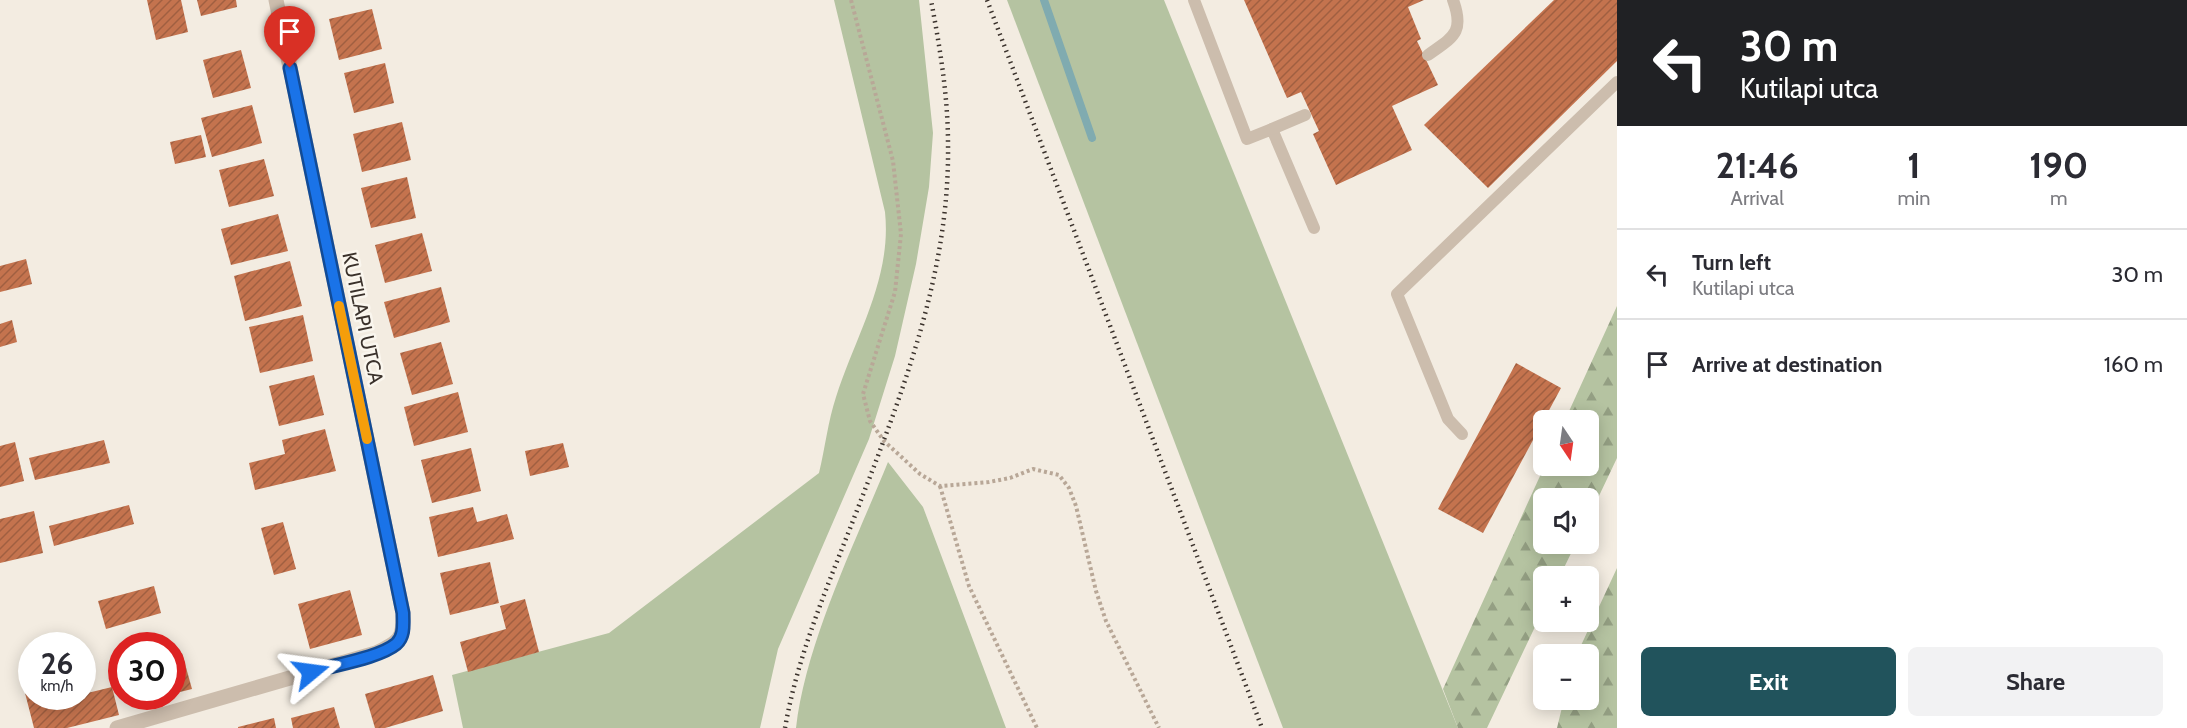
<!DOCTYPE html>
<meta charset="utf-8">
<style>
body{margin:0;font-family:Cabin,sans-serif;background:#f2f2f3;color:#2b2b33;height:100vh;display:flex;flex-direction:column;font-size:22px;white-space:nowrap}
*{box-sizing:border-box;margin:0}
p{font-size:20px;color:#7c7c81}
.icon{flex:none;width:33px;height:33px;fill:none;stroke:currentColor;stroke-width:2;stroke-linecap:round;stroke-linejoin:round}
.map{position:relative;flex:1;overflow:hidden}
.details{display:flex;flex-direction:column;background:#fff;width:570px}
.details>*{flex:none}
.top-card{background:#202124;color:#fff;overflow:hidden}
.needle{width:39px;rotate:167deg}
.fabs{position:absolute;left:1533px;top:410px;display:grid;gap:12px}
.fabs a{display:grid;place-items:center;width:66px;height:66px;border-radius:9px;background:#fff;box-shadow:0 3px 15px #0003;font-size:30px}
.speed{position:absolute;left:18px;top:632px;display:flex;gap:12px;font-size:30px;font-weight:700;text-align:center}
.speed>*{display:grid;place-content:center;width:78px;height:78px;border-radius:50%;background:#fff;box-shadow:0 3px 15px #0003;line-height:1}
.speed small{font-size:15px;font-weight:400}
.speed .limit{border:9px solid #d22;background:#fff;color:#111}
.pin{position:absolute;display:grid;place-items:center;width:51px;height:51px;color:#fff;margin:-62px -26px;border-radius:50% 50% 50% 0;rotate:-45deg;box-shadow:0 0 6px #0007}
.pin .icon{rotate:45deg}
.me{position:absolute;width:66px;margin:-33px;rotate:74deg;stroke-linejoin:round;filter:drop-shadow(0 0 4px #0008)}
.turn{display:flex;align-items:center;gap:21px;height:126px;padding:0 24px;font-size:27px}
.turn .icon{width:78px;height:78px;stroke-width:2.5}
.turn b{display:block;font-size:42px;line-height:51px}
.eta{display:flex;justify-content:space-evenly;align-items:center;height:102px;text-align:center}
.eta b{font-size:36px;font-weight:700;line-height:42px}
.primary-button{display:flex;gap:12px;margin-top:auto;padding:12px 24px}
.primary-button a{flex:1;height:69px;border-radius:9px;background:#21535c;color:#fff;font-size:24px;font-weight:700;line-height:69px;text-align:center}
.primary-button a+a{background:#f2f2f3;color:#2b2b33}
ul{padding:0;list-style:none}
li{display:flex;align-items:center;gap:18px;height:90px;padding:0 24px;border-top:2px solid #e1e1e2}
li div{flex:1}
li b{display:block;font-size:22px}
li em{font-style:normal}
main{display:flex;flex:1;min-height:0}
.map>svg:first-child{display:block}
.green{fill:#b5c3a1}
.forest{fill:url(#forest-firs)}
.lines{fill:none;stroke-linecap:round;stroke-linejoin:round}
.stream{stroke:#80abb0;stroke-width:8}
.building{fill:url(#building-hatch)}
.path{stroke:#b8a797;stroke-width:4;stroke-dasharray:3 3;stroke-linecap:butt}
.lane{stroke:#ccbdad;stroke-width:12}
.street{stroke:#ccbdad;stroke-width:15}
.rail{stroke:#3a312b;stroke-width:4.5;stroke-dasharray:1.5 4.5;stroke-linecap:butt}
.route-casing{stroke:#114b97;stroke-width:15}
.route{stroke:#1a73e8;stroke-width:10}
.slow{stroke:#f59e0b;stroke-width:10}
.labels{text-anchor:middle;stroke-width:5;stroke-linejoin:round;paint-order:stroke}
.street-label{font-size:20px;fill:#3a312b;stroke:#faf6ee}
</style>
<main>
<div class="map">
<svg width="1617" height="728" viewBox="0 0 1617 728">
<defs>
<pattern id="forest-firs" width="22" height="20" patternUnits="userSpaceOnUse" patternTransform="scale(1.5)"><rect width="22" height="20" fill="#b5c3a1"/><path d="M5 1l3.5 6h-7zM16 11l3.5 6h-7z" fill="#949f83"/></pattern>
<pattern id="building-hatch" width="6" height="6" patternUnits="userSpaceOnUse" patternTransform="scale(1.5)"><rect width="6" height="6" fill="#c4734e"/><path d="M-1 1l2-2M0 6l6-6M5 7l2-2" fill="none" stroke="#a05f41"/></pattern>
</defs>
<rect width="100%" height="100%" fill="#f3ece1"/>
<!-- green -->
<g class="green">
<path d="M 834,0 L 919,0 L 933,133 L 929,187 L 916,264 L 895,356 L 869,439 L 778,649 L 760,728 L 463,728 L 452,675 L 609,633 L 819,473 C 825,448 828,421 836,397 C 856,335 892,278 885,212 Z"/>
<path d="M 1007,0 L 1164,0 L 1458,728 L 1283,728 Z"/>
<path d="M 888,462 L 923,507 L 1006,728 L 796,728 C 806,642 855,543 888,462 Z"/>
</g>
<!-- forest -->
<g class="forest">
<path d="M 1617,306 L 1617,458 L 1589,517 L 1588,498 L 1544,498 L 1544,543 L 1576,543 L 1560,576 L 1544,576 L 1543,610 L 1487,728 L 1458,728 L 1443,689 L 1545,465 L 1588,465 L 1588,420 L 1565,420 Z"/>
<path d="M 1617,568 L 1617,728 L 1557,728 L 1564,699 L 1588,699 L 1588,654 L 1577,654 Z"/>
</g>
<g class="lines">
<!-- stream -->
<path class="stream" d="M 1044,0 L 1092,138"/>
</g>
<!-- building -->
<g class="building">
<path d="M 147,0 L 181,0 L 188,32 L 156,40 Z"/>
<path d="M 197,0 L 236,0 L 237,7 L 201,16 Z"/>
<path d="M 1244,0 L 1424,0 L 1408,7 L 1421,39 L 1417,41 L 1438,85 L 1392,106 L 1412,150 L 1336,185 L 1313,134 L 1319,131 L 1301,92 L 1287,98 Z"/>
<path d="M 1554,0 L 1617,0 L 1617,61 L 1488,188 L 1424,125 Z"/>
<path d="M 372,9 L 382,49 L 339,60 L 329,19 Z"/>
<path d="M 241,50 L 251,88 L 213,98 L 203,60 Z"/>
<path d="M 385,63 L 394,103 L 354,113 L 344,73 Z"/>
<path d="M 252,105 L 262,143 L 212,157 L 201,118 Z"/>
<path d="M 402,122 L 411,160 L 362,172 L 353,134 Z"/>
<path d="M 201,135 L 206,157 L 175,164 L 170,142 Z"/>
<path d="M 264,159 L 274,196 L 229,207 L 219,170 Z"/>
<path d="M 407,177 L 416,218 L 371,228 L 361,188 Z"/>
<path d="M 278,214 L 288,251 L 231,265 L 221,229 Z"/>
<path d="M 422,233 L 432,271 L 385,283 L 375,245 Z"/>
<path d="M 26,259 L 32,284 L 0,292 L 0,266 Z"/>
<path d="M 290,261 L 302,306 L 245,321 L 234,276 Z"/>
<path d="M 441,287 L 450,322 L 394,338 L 384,302 Z"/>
<path d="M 303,315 L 313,361 L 260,373 L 249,327 Z"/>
<path d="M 12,320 L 17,342 L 0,347 L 0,324 Z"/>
<path d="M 441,342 L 453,384 L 412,395 L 400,353 Z"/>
<path d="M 1516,363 L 1561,388 L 1483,533 L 1438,509 Z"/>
<path d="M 314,375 L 324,415 L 279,426 L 269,386 Z"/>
<path d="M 458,392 L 468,432 L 414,446 L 404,407 Z"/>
<path d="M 325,429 L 336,471 L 255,490 L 249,463 L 285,454 L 282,440 Z"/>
<path d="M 104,440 L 110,463 L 35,480 L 29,458 Z"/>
<path d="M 15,442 L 24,481 L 0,487 L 0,446 Z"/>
<path d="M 563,443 L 569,467 L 530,476 L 525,451 Z"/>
<path d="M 471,448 L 481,491 L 432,503 L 421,460 Z"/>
<path d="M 129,505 L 134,524 L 54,546 L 49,526 Z"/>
<path d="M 473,507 L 477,522 L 507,514 L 514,539 L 438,557 L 429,517 Z"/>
<path d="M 34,511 L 43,553 L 0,563 L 0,519 Z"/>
<path d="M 283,522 L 296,569 L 274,575 L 261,528 Z"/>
<path d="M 490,562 L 499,603 L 450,615 L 440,573 Z"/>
<path d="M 154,586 L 161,613 L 106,629 L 98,601 Z"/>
<path d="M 350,590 L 362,635 L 310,649 L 298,604 Z"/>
<path d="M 525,599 L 539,652 L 468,672 L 460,642 L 506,629 L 500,606 Z"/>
<path d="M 182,653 L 192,689 L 172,694 L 172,655 Z"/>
<path d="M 433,675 L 443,711 L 385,728 L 375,728 L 365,694 Z"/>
<path d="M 112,687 L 119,715 L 67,728 L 34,728 L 25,693 L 32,691 L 32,696 L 63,696 L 63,699 Z"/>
<path d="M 149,696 L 164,696 L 164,697 L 151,700 Z"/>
<path d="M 334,707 L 340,728 L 293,728 L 291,718 Z"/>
<path d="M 274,718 L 276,728 L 238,728 L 238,727 Z"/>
</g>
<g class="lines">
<!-- path -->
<g class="path">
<path d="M 851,0 L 893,161 L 901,234 L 895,292 L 863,394 L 870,421 L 884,441 L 920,474 L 940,486 L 989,482 L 1010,478 L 1033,469 L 1059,475 L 1069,488 L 1076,506 L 1096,591 L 1106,621 L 1159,728"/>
<path d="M 940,486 L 969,586 L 1037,728"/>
</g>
<!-- lane -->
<g class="lane">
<path d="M 1194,0 L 1247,139 L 1272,129 L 1314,228"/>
<path d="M 1428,55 C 1453,37 1465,33 1453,0"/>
<path d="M 1272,129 L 1305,115"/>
<path d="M 1462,434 L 1448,419 L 1397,294 L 1617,82"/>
</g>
<!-- street -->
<path class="street" d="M 117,728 L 376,653 C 399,642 404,639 403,613 L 276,0"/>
<!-- rail -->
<g class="rail">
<path d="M 987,0 L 1262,728"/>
<path d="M 785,728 C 798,653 829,583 856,513 C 902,394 950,273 948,144 C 948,96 940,48 931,0"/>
</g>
</g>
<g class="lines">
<!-- route casing -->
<g class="route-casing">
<path id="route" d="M 290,68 L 403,613 C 403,624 405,636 396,644 C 379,658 333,665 311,672"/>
</g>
<!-- route -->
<use href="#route" class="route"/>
<!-- slow -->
<path class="slow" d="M 339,306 L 367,439"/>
</g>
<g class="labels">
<!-- street labels -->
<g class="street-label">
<text transform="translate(363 318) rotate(78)" y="7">KUTILAPI UTCA</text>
</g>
</g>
</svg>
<div class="fabs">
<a><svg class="needle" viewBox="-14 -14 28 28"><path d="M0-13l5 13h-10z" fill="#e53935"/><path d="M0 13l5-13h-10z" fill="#7c7c81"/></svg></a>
<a><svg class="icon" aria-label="sound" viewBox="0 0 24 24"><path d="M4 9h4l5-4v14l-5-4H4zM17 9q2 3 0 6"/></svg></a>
<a>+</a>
<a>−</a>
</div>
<div class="speed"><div>26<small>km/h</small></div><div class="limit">30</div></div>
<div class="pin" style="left:290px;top:68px;background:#d93025"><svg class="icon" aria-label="arrive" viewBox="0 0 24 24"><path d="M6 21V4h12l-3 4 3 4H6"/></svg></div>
<svg class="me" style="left:311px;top:672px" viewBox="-20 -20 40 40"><path d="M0-17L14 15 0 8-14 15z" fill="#1a73e8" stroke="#fff" stroke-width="4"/></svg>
</div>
<section class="details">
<div class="top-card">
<div class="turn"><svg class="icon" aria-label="left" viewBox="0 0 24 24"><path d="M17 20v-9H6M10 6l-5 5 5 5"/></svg><div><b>30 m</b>Kutilapi utca</div></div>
</div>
<div class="eta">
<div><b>21:46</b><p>Arrival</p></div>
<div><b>1</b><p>min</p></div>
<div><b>190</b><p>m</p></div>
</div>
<ul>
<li><svg class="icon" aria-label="left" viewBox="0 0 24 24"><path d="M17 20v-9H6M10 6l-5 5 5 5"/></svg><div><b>Turn left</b><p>Kutilapi utca</p></div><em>30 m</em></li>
<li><svg class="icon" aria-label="arrive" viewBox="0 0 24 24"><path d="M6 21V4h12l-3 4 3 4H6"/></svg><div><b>Arrive at destination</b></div><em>160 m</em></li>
</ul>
<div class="primary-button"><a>Exit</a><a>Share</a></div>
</section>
</main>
